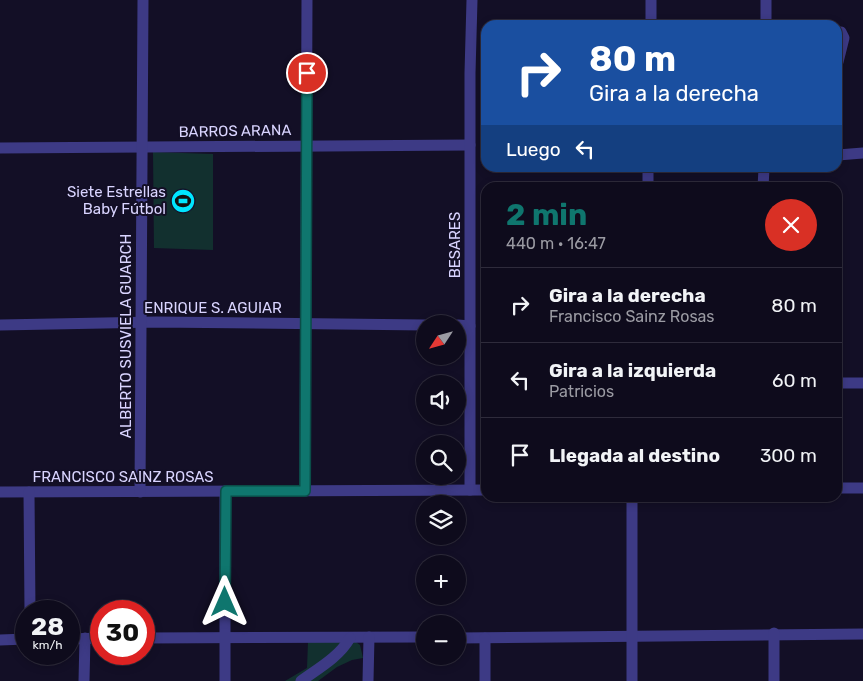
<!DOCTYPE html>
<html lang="es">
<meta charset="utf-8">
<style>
body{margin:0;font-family:Rubik,sans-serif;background:#1c1929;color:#f1f3f6;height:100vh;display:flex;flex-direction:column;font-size:19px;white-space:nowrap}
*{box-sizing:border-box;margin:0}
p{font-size:16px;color:#9b9ba3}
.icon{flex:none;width:28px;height:28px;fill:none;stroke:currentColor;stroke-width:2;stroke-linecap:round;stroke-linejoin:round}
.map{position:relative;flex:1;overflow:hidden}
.drawer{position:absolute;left:481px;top:182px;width:361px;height:320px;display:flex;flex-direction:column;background:#0e0b1c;border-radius:15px;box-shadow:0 2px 8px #0003,0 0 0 1px #2e2b3b}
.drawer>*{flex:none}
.top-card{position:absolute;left:481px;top:20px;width:361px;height:152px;border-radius:15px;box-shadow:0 2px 8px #0003,0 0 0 1px #2e2b3b;background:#1a4fa0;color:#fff;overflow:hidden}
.needle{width:32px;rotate:234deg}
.tools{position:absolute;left:416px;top:315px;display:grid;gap:10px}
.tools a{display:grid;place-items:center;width:50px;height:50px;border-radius:50%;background:#0e0b1c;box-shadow:0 2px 8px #0003,0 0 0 1px #2e2b3b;font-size:25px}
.speed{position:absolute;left:15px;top:600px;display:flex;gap:10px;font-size:25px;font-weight:700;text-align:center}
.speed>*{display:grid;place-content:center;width:65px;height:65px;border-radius:50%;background:#0e0b1c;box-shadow:0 2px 8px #0003,0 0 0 1px #2e2b3b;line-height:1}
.speed small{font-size:12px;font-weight:400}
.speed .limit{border:8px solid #d22;background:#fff;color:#111}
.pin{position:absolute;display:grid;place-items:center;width:42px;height:42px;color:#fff;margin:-21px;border:2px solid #fff;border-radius:50%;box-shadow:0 1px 5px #0007}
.me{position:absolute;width:55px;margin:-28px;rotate:0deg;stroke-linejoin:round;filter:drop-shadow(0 0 4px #0008)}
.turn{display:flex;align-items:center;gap:18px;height:105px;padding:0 25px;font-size:22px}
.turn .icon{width:65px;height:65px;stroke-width:2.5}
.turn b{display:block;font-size:35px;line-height:42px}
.then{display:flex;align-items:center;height:48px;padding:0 25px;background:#0003;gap:10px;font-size:19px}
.round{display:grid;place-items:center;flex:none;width:52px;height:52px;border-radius:26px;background:#1c1929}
.overview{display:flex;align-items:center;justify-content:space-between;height:85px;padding:0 25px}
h1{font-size:30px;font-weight:700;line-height:38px;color:#0f766e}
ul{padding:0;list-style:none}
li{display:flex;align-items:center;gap:15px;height:75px;padding:0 25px;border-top:1px solid #2e2b3b}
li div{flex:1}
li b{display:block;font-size:19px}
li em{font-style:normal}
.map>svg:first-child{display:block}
.green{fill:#12302f}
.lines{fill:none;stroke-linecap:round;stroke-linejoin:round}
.street{stroke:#3d3a85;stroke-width:11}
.route-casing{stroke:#0a4d48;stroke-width:12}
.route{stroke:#0f766e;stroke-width:9}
.labels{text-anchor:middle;stroke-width:4;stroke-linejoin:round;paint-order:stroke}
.street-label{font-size:15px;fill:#d9d4ff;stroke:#130f26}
.poi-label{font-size:15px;fill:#d9d4ff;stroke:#130f26;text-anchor:end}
</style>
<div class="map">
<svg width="863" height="681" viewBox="0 0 863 681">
<rect width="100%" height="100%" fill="#130f26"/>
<!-- green -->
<g class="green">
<path d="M 153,152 L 213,154 L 213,250 L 154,248 Z"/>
<path d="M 308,642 L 356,642 L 360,645 L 363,658 L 352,660 L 337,667 L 318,681 L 285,681 L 307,668 Z"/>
</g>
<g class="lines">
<!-- street -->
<g class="street">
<path d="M 651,25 L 651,0"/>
<path d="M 766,25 L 766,0"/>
<path d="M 838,32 L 841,32 L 844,38 L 838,62"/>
<path d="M 0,148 L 470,145"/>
<path d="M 838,155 L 863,153"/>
<path d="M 648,188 L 648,168"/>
<path d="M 763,188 L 764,168"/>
<path d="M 0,325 L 156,322 L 425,325"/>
<path d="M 458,325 L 470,326"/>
<path d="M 838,383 L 863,383"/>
<path d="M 838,488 L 863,488"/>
<path d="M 470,490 L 470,73 L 472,0"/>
<path d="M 305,491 L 307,0"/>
<path d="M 0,492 L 486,490"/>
<path d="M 29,492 L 30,611"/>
<path d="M 140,492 L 143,0"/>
<path d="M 144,638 L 425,637"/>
<path d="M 458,638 L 863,634"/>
<path d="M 69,639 L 101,638"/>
<path d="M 0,640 L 26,639"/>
<path d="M 84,681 L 85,638"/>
<path d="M 225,681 L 225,491"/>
<path d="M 301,681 C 319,668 339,657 350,638"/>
<path d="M 368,681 L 369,637"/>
<path d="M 485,681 L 485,638"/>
<path d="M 632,681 L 632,498"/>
<path d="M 774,681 L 774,633"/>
</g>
</g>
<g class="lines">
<!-- route casing -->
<g class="route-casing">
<path id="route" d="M 225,602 L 226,491 L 305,491 L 307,73"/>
</g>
<!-- route -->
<use href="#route" class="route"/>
</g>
<!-- icons -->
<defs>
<g id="stadium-disc" transform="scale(1.25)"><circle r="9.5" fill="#00e5ff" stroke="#130f26"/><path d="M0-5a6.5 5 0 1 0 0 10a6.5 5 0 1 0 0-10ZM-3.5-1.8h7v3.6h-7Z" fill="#111"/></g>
</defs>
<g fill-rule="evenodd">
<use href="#stadium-disc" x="183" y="201"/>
</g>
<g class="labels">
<!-- street labels -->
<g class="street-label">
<text transform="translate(235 131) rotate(-1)" y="5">BARROS ARANA</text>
<text transform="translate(455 245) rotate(-90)" y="5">BESARES</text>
<text x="213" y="313">ENRIQUE S. AGUIAR</text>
<text transform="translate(126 336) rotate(-90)" y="5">ALBERTO SUSVIELA GUARCH</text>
<text x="123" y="482">FRANCISCO SAINZ ROSAS</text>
</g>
<!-- poi labels -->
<g class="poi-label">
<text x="166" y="197">Siete Estrellas<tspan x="166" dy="17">Baby Fútbol</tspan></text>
</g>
</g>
</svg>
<div class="tools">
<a><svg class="needle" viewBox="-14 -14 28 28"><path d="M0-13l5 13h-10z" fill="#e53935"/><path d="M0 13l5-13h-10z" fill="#9b9ba3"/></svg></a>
<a><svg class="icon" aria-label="sound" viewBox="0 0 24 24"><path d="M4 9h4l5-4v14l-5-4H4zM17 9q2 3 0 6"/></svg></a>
<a><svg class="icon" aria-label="search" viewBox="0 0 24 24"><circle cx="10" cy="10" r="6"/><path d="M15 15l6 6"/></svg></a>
<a><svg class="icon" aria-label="layers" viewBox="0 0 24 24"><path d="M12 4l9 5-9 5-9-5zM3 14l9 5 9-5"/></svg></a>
<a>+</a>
<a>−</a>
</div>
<div class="speed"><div>28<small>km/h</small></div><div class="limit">30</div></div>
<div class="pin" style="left:307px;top:73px;background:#d93025"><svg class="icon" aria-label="arrive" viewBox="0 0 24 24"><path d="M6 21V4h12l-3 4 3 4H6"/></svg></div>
<svg class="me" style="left:225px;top:602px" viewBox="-20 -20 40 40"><path d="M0-17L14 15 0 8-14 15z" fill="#0f766e" stroke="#fff" stroke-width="4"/></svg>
<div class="top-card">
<div class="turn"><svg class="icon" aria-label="right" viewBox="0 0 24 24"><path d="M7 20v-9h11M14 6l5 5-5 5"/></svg><div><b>80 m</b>Gira a la derecha</div></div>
<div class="then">Luego<svg class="icon" aria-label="left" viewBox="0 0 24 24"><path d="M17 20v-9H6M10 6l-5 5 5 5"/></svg></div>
</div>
<section class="drawer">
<div class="overview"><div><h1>2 min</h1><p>440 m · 16:47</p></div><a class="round" style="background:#d93025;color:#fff"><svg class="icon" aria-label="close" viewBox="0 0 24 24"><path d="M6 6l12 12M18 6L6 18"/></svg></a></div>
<ul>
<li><svg class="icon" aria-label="right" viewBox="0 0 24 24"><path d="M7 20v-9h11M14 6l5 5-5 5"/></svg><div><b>Gira a la derecha</b><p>Francisco Sainz Rosas</p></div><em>80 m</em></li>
<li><svg class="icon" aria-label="left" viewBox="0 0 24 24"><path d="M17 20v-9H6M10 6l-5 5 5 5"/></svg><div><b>Gira a la izquierda</b><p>Patricios</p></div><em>60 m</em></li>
<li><svg class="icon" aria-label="arrive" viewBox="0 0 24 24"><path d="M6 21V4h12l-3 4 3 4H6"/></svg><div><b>Llegada al destino</b></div><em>300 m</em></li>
</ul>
</section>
</div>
